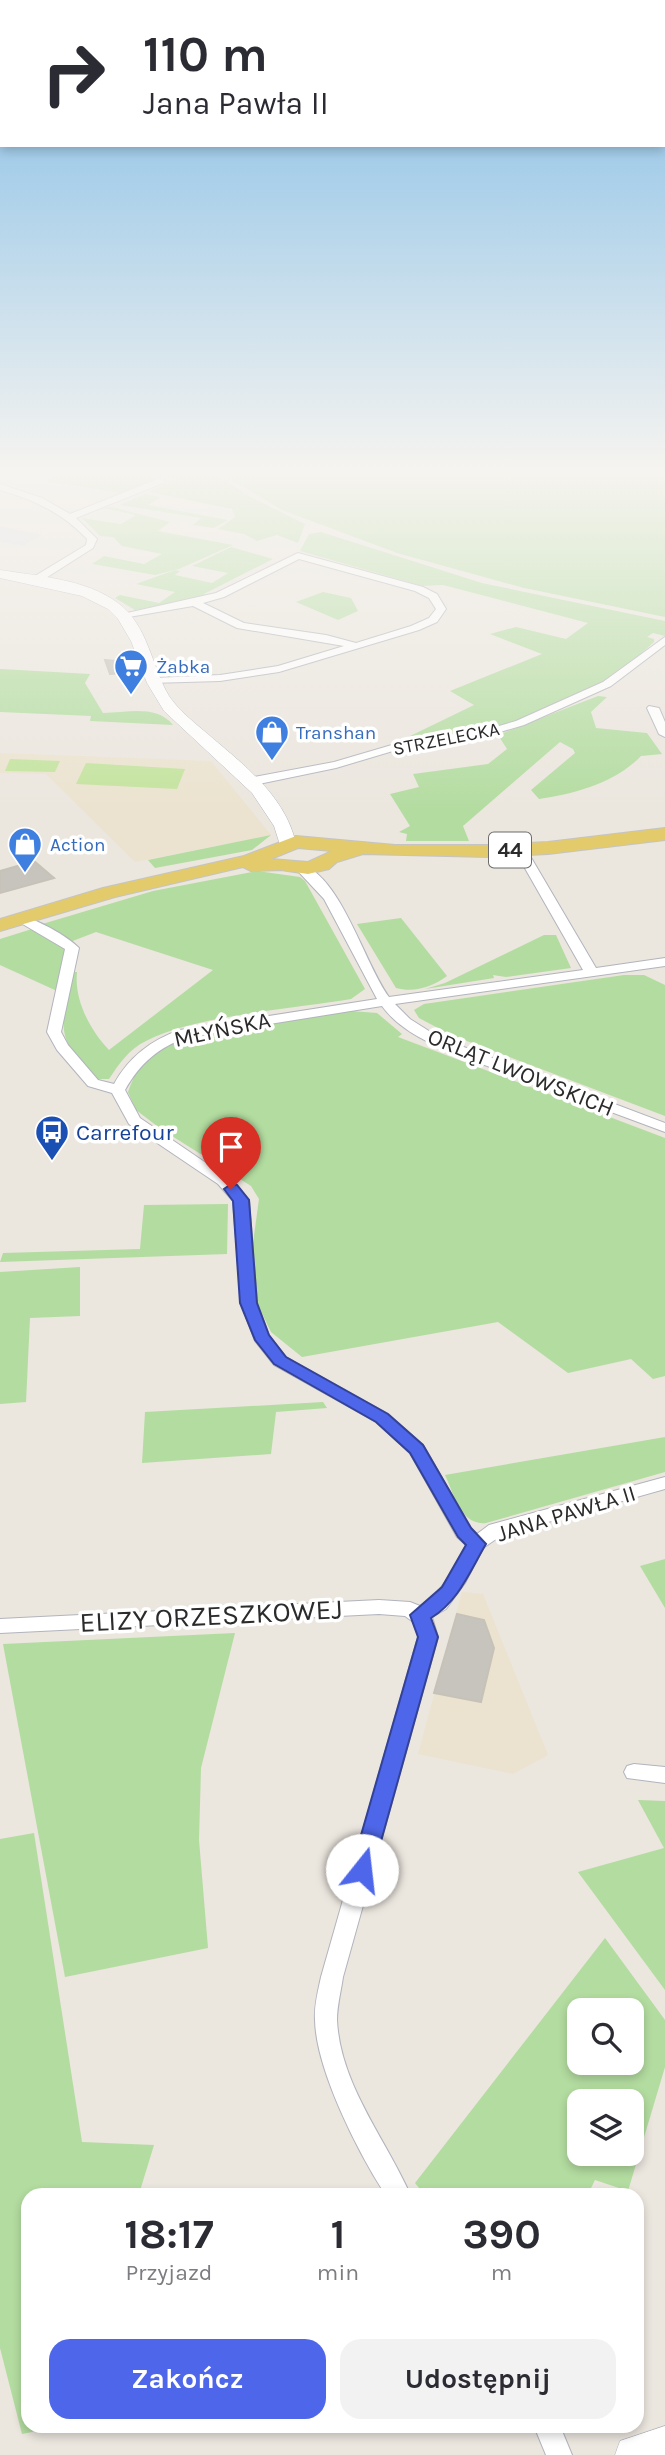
<!DOCTYPE html>
<html lang="pl">
<meta charset="utf-8">
<style>
body{margin:0;font-family:Karla,sans-serif;background:#f2f2f3;color:#2b2b33;height:100vh;display:flex;flex-direction:column;font-size:26px;white-space:nowrap}
*{box-sizing:border-box;margin:0}
p{font-size:23px;color:#7c7c81}
.icon{flex:none;width:38px;height:38px;fill:none;stroke:currentColor;stroke-width:2;stroke-linecap:round;stroke-linejoin:round}
.map{position:relative;flex:1;overflow:hidden}
.side{position:absolute;left:21px;top:2188px;width:623px;height:245px;display:flex;flex-direction:column;background:#fff;border-radius:21px;box-shadow:0 4px 10px #0003}
.side>*{flex:none}
.top-card{position:absolute;left:0px;top:0px;width:665px;height:147px;box-shadow:0 4px 10px #0003;background:#fff;color:#2b2b33;overflow:hidden}
.tools{position:absolute;left:567px;top:1998px;display:grid;gap:14px}
.tools a{display:grid;place-items:center;width:77px;height:77px;border-radius:14px;background:#fff;box-shadow:0 4px 10px #0003;font-size:35px}
.pin{position:absolute;display:grid;place-items:center;width:60px;height:60px;color:#fff;margin:-72px -30px;border-radius:50% 50% 50% 0;rotate:-45deg;box-shadow:0 0 7px #0007}
.pin .icon{rotate:45deg}
.me{position:absolute;width:77px;margin:-38px;rotate:16deg;stroke-linejoin:round;filter:drop-shadow(0 0 5px #0008)}
.turn{display:flex;align-items:center;gap:24px;height:147px;padding:0 28px;font-size:32px}
.turn .icon{width:91px;height:91px;stroke-width:2.5}
.turn b{display:block;font-size:49px;line-height:60px}
.eta{display:flex;justify-content:space-evenly;align-items:center;height:119px;text-align:center}
.eta b{font-size:42px;font-weight:700;line-height:49px}
.primary-button{display:flex;gap:14px;margin-top:auto;padding:14px 28px}
.primary-button a{flex:1;height:80px;border-radius:21px;background:#4e66e9;color:#fff;font-size:28px;font-weight:700;line-height:80px;text-align:center}
.primary-button a+a{background:#f2f2f3;color:#2b2b33}
.map>svg:first-child{display:block}
.industrial{fill:#e0dee4}
.education{fill:#ebe3cf}
.green{fill:#b3dca0;fill-rule:evenodd}
.pitch{fill:#c3e39d}
.building{fill:#c7c4bd;stroke:#c6c2b8;stroke-width:2}
.lines{fill:none;stroke-linecap:round;stroke-linejoin:round}
.street-casing{stroke:#b2b4bd;stroke-width:2}
.secondary-casing{stroke:#b2b4bd;stroke-width:1}
.primary-casing{stroke:#c4c4c4;stroke-width:2}
.street{fill:#fff;fill-rule:evenodd}
.secondary{fill:#fff;fill-rule:evenodd}
.primary{fill:#e3cb6b;fill-rule:evenodd}
.route{fill:#4e66e9;stroke:#334297;stroke-width:2}
.labels{text-anchor:middle;stroke-width:7;stroke-linejoin:round;paint-order:stroke}
.far-shop-label{font-size:19px;fill:#366cbe;stroke:#fff;text-anchor:start}
.far-street-label{font-size:19px;fill:#2b2b2b;stroke:#fff}
.shield{fill:#fff;stroke:#6b6b6b;stroke-width:2}
.shield-label{font-size:21px;font-weight:bold;fill:#2b2b2b}
.street-label{font-size:23px;fill:#2b2b2b;stroke:#fff}
.transit-label{font-size:23px;fill:#164399;stroke:#fff;text-anchor:start}
.near-street-label{font-size:28px;fill:#2b2b2b;stroke:#fff}
</style>
<div class="map">
<svg width="665" height="2455" viewBox="0 0 665 2455">
<rect width="100%" height="100%" fill="#ebe6de"/>
<!-- industrial -->
<path class="industrial" d="M 0,526 L 42,535 L 23,546 L 0,542 Z"/>
<!-- education -->
<g class="education">
<path d="M 0,753 L 211,761 L 271,835 L 135,862 L 46,774 L 0,773 Z"/>
<path d="M 462,1592 L 483,1594 L 548,1755 L 513,1774 L 418,1754 Z"/>
</g>
<!-- green -->
<g class="green">
<path d="M 49,469 L 142,469 L 155,478 L 125,494 L 46,481 L 60,471 Z"/>
<path d="M 154,469 L 207,469 L 251,497 L 305,524 L 298,543 L 277,535 L 257,541 L 244,534 L 218,529 L 235,517 L 232,509 L 149,492 L 173,480 Z"/>
<path d="M 213,469 L 644,469 L 665,478 L 665,617 L 524,588 L 397,553 L 282,510 Z"/>
<path d="M 145,494 L 161,497 L 148,505 L 228,520 L 214,528 L 193,525 L 201,518 L 119,505 Z"/>
<path d="M 112,507 L 170,522 L 158,531 L 233,545 L 179,569 L 155,575 L 92,564 L 104,556 L 144,564 L 162,554 L 122,546 L 113,537 L 100,536 L 82,518 L 121,524 L 136,515 L 103,508 Z"/>
<path d="M 321,532 L 482,583 L 665,621 L 665,636 L 653,633 L 647,637 L 654,639 L 654,642 C 639,655 625,669 609,680 C 566,708 461,744 410,740 L 406,738 L 474,705 L 450,691 L 542,654 L 490,634 L 516,627 L 566,639 L 588,623 L 443,585 L 422,586 L 300,551 L 309,534 Z"/>
<path d="M 231,547 L 273,559 L 204,594 L 209,596 L 135,610 L 115,598 L 120,595 L 159,603 L 175,592 L 136,584 L 175,570 L 180,571 L 175,575 L 212,583 L 228,573 L 192,566 Z"/>
<path d="M 323,592 L 351,598 L 358,611 L 338,620 L 296,602 Z"/>
<path d="M 0,669 L 90,674 L 85,683 L 103,713 C 127,713 156,704 173,725 L 90,721 L 91,716 L 0,712 Z"/>
<path d="M 598,696 L 607,697 L 591,712 L 596,728 L 647,733 L 662,754 L 641,756 C 615,783 574,794 539,799 L 531,790 L 575,753 L 573,749 L 560,742 L 463,826 L 469,841 L 406,841 L 407,834 L 399,832 L 410,826 L 390,794 L 419,787 L 413,774 L 488,764 L 507,749 L 498,735 Z"/>
<path d="M 271,835 L 252,850 L 155,868 L 148,860 Z"/>
<path d="M 257,871 L 300,877 L 305,881 L 365,989 L 351,999 C 293,1009 196,1015 146,1041 C 129,1049 119,1064 109,1079 L 97,1079 C 53,1037 61,1027 73,972 L 77,972 C 74,1000 90,1030 109,1050 L 213,970 L 96,932 L 70,942 L 39,925 L 153,891 Z"/>
<path d="M 401,918 L 447,976 C 432,987 414,993 396,988 L 357,924 Z"/>
<path d="M 32,929 L 60,943 L 68,952 L 57,991 L 0,965 L 0,939 Z"/>
<path d="M 544,935 L 556,935 L 571,968 L 506,977 L 493,975 L 494,978 L 425,989 L 445,983 Z"/>
<path d="M 624,975 L 644,975 L 665,985 L 665,1116 L 451,1035 L 419,1018 L 414,1010 L 424,1004 Z"/>
<path d="M 351,1011 L 377,1013 L 402,1034 L 398,1037 L 665,1138 L 665,1376 L 653,1379 L 631,1359 L 568,1373 L 498,1322 L 302,1357 L 271,1332 L 256,1301 L 252,1250 L 259,1199 L 251,1186 L 161,1129 L 136,1110 L 128,1092 C 133,1078 139,1065 151,1056 C 199,1021 293,1019 351,1011 Z"/>
<path d="M 228,1204 L 227,1254 L 0,1262 L 3,1253 L 140,1249 L 144,1205 Z"/>
<path d="M 80,1267 L 80,1316 L 30,1318 L 26,1402 L 0,1404 L 0,1272 Z"/>
<path d="M 323,1402 L 327,1408 L 276,1412 L 271,1454 L 142,1463 L 145,1412 Z"/>
<path d="M 665,1437 L 665,1472 L 486,1523 C 461,1526 454,1494 445,1475 Z"/>
<path d="M 665,1559 L 665,1608 L 640,1566 Z"/>
<path d="M 235,1633 L 201,1768 L 199,1840 L 208,1948 L 65,1977 L 3,1644 Z"/>
<path d="M 638,1800 L 665,1801 L 665,1990 L 578,1872 L 664,1848 Z"/>
<path d="M 34,1833 L 82,2142 L 154,2145 L 139,2194 L 28,2194 L 28,2426 L 62,2426 L 22,2434 L 0,2348 L 0,1839 Z"/>
<path d="M 605,1938 L 665,2020 L 665,2067 L 628,2191 L 595,2180 L 588,2194 L 424,2194 L 415,2183 ZM 579,2011 L 632,2011 L 632,2063 L 579,2063 ZM 579,2102 L 632,2102 L 632,2154 L 579,2154 Z"/>
</g>
<!-- pitch -->
<g class="pitch">
<path d="M 10,759 L 60,761 L 55,772 L 5,771 Z"/>
<path d="M 86,763 L 185,769 L 177,789 L 76,784 Z"/>
</g>
<!-- building -->
<g class="building">
<path d="M 105,660 L 137,663 L 140,672 L 110,674 Z"/>
<path d="M 34,861 L 54,878 L 0,893 L 0,871 Z"/>
<path d="M 457,1614 L 484,1620 L 494,1648 L 481,1702 L 434,1693 Z"/>
</g>
<g class="lines">
<!-- street casing -->
<g class="street-casing">
<g id="street">
<path d="M 160,478 L 165,481 L 163,483 L 76,518 L 97,539 L 93,548 L 38,583 L 30,583 L 30,579 L 86,545 L 87,539 C 63,513 34,500 0,490 L 0,484 L 42,498 L 70,514 Z"/>
<path d="M 298,553 L 423,587 L 437,594 L 446,609 L 437,622 L 419,630 L 279,672 L 220,681 L 150,683 L 149,681 L 154,678 L 220,675 L 278,666 L 344,646 L 237,628 L 193,606 L 123,618 L 118,615 L 216,593 ZM 299,559 L 415,591 L 429,598 L 436,609 L 429,618 L 411,626 L 356,643 L 326,635 L 244,623 L 203,603 L 224,597 Z"/>
<path d="M 665,637 L 665,645 L 611,686 L 524,725 L 490,735 L 403,748 L 336,768 L 249,786 L 243,782 L 249,778 L 334,762 L 402,742 L 489,729 L 516,721 L 603,682 Z"/>
<path d="M 649,706 L 659,708 L 665,722 L 665,737 L 659,734 L 647,708 Z"/>
<path d="M 520,845 L 526,849 L 596,968 L 665,958 L 665,966 L 395,1004 L 410,1019 L 440,1038 L 665,1123 L 665,1132 L 447,1051 C 423,1040 398,1028 382,1006 L 188,1037 C 159,1047 140,1063 125,1090 L 140,1118 L 228,1178 L 249,1200 L 257,1303 L 269,1336 L 286,1357 L 388,1414 L 423,1445 L 471,1528 L 477,1534 L 489,1525 L 665,1477 L 665,1489 L 502,1535 L 483,1548 L 465,1583 L 446,1609 L 432,1617 L 438,1637 L 343,1977 C 341,1991 337,2006 337,2020 C 340,2084 385,2138 410,2194 L 385,2194 C 358,2152 316,2070 315,2020 C 314,2006 318,1991 321,1977 L 418,1637 L 416,1624 L 405,1616 L 379,1614 L 0,1633 L 0,1619 L 379,1600 L 410,1602 L 420,1606 C 443,1593 454,1568 466,1545 L 457,1537 L 410,1453 L 376,1422 L 274,1365 L 255,1341 L 241,1303 L 233,1201 L 218,1184 L 129,1124 L 112,1093 L 88,1086 L 57,1050 L 47,1032 L 65,949 L 14,919 L 15,916 C 30,914 69,937 79,948 L 61,1032 L 68,1045 L 98,1080 L 114,1084 C 129,1057 151,1040 180,1030 L 377,999 L 324,899 L 295,868 L 301,864 C 342,878 364,963 389,997 L 583,970 L 514,849 Z"/>
<path d="M 634,1764 L 665,1767 L 665,1783 L 627,1778 L 624,1772 L 627,1766 Z"/>
<path d="M 534,2426 L 560,2426 L 572,2455 L 546,2455 Z"/>
</g>
</g>
<!-- secondary casing -->
<g class="secondary-casing">
<g id="secondary">
<path d="M 0,570 C 38,576 86,579 118,603 C 148,625 151,665 169,696 C 178,709 191,720 203,730 C 240,762 285,794 296,844 L 293,848 L 281,848 L 274,826 L 252,793 L 164,711 L 147,683 L 131,641 L 118,619 L 108,609 L 82,596 L 0,578 Z"/>
<path d="M 665,2426 L 665,2455 L 615,2455 L 620,2441 Z"/>
</g>
</g>
<!-- primary casing -->
<g class="primary-casing">
<path id="primary" d="M 665,828 L 665,840 L 548,854 L 489,857 L 363,854 L 337,862 L 329,869 L 308,874 L 281,870 L 251,871 L 243,867 L 115,897 L 0,931 L 0,919 L 103,888 L 244,856 L 296,836 L 395,845 L 489,845 L 548,842 ZM 298,848 L 332,851 L 308,862 L 271,859 Z"/>
</g>
<!-- street -->
<use href="#street" class="street"/>
<!-- secondary -->
<use href="#secondary" class="secondary"/>
<!-- primary -->
<use href="#primary" class="primary"/>
</g>
<!-- sky -->
<linearGradient id="sky" x2="0" y2="1"><stop stop-color="#7cbae6"/><stop offset="0.58" stop-color="#f6f4f0"/><stop offset="1" stop-color="#f6f4f0" stop-opacity="0"/></linearGradient>
<rect width="665" height="813" fill="url(#sky)"/>
<!-- route -->
<path class="route" d="M 231,1184 L 237,1185 L 249,1200 L 257,1303 L 269,1335 L 286,1357 L 388,1414 L 423,1445 L 471,1528 L 486,1544 C 470,1571 459,1601 431,1618 L 438,1637 L 373,1870 L 370,1876 L 362,1878 L 354,1876 L 351,1870 L 418,1637 L 410,1615 L 442,1587 L 466,1545 L 458,1537 L 410,1453 L 376,1422 L 274,1364 L 255,1340 L 240,1303 L 233,1201 L 224,1189 Z"/>
<!-- icons -->
<defs>
<g id="supermarket-pin" transform="scale(1.75)"><path d="M0 17L-7.5 6A9.5 9.5 0 1 1 7.5 6Z" fill="#3f7fe0" stroke="#fff"/><path d="M-6-5.5h2.5l.6 2H6L4.5 2H-2.5L-4.4-4H-6ZM-1.5 3.2a1.3 1.3 0 1 0 .1 0ZM3 3.2a1.3 1.3 0 1 0 .1 0Z" fill="#fff"/></g>
<g id="shop-pin" transform="scale(1.75)"><path d="M0 17L-7.5 6A9.5 9.5 0 1 1 7.5 6Z" fill="#3f7fe0" stroke="#fff"/><path d="M-5-2.5h2.3a2.7 3.5 0 0 1 5.4 0H5L5.5 6h-11ZM-1.5-2.5h3a1.5 2.3 0 0 0-3 0Z" fill="#fff"/></g>
<g id="bus-pin" transform="scale(1.75)"><path d="M0 17L-7.5 6A9.5 9.5 0 1 1 7.5 6Z" fill="#1a4fb4" stroke="#fff"/><path d="M-5-6H5V4H4V6H2V4H-2V6H-4V4H-5ZM-3.5-4V0h7V-4ZM-3.5 1.2v1.5H-2V1.2ZM2 1.2v1.5H3.5V1.2Z" fill="#fff"/></g>
</defs>
<g fill-rule="evenodd">
<use href="#supermarket-pin" x="131" y="666"/>
<use href="#shop-pin" x="272" y="732"/>
<use href="#shop-pin" x="25" y="844"/>
<use href="#bus-pin" x="52" y="1132"/>
</g>
<g class="labels">
<!-- far-shop labels -->
<g class="far-shop-label">
<text x="156" y="673">Żabka</text>
<text x="296" y="739">Transhan</text>
<text x="50" y="851">Action</text>
</g>
<!-- far-street labels -->
<g class="far-street-label">
<text transform="translate(446 738) rotate(-11)" y="7">STRZELECKA</text>
</g>
<!-- shield labels -->
<rect class="shield" x="489" y="832.5" width="42" height="35" rx="5"/>
<g class="shield-label">
<text x="510" y="857">44</text>
</g>
<!-- street labels -->
<g class="street-label">
<text transform="translate(222 1029) rotate(-12)" y="8">MŁYŃSKA</text>
<text transform="translate(521 1072) rotate(22)" y="8">ORLĄT LWOWSKICH</text>
<text transform="translate(566 1513) rotate(-17)" y="8">JANA PAWŁA II</text>
</g>
<!-- transit labels -->
<g class="transit-label">
<text x="76" y="1140">Carrefour</text>
</g>
<!-- near-street labels -->
<g class="near-street-label">
<text transform="translate(211 1615) rotate(-3)" y="10">ELIZY ORZESZKOWEJ</text>
</g>
</g>
</svg>
<div class="tools">
<a><svg class="icon" aria-label="search" viewBox="0 0 24 24"><circle cx="10" cy="10" r="6"/><path d="M15 15l6 6"/></svg></a>
<a><svg class="icon" aria-label="layers" viewBox="0 0 24 24"><path d="M12 4l9 5-9 5-9-5zM3 14l9 5 9-5"/></svg></a>
</div>
<div class="pin" style="left:231px;top:1189px;background:#d93025"><svg class="icon" aria-label="arrive" viewBox="0 0 24 24"><path d="M6 21V4h12l-3 4 3 4H6"/></svg></div>
<svg class="me" style="left:362px;top:1870px" viewBox="-20 -20 40 40"><circle r="19" fill="#fff"/><path d="M0-13L10 11 0 6-10 11z" fill="#4e66e9"/></svg>
<div class="top-card">
<div class="turn"><svg class="icon" aria-label="right" viewBox="0 0 24 24"><path d="M7 20v-9h11M14 6l5 5-5 5"/></svg><div><b>110 m</b>Jana Pawła II</div></div>
</div>
<section class="side">
<div class="eta">
<div><b>18:17</b><p>Przyjazd</p></div>
<div><b>1</b><p>min</p></div>
<div><b>390</b><p>m</p></div>
</div>
<div class="primary-button"><a>Zakończ</a><a>Udostępnij</a></div>
</section>
</div>
